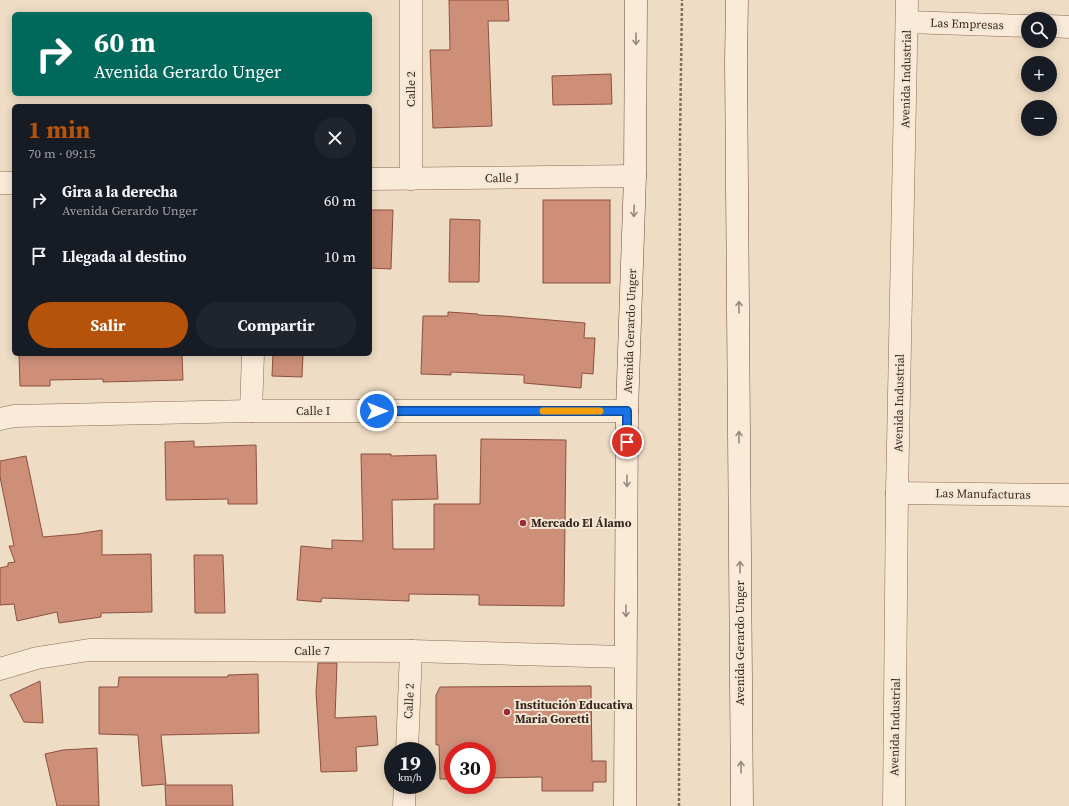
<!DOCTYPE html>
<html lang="es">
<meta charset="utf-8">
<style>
body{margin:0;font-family:"Source Serif 4",serif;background:#20242c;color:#f1f3f6;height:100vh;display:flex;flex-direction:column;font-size:15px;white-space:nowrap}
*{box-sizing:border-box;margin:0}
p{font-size:13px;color:#9ea1a6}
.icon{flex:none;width:22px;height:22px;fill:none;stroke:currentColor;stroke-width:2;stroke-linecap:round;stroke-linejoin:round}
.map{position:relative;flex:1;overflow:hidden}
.panel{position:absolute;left:12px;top:104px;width:360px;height:252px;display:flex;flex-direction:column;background:#171b24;border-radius:6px;box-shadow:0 2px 10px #0003}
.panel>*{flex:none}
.guide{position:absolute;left:12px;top:12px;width:360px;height:84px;border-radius:6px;box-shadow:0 2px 10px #0003;background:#00695c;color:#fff;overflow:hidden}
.controls{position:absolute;left:1021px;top:12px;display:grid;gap:8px}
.controls a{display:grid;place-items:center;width:36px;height:36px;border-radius:50%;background:#171b24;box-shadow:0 2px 10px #0003;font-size:20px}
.speed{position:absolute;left:384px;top:742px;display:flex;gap:8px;font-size:20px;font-weight:700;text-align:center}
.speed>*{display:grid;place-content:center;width:52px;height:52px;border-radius:50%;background:#171b24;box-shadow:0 2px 10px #0003;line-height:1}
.speed small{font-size:10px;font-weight:400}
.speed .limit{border:6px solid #d22;background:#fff;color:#111}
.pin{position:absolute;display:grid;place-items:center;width:34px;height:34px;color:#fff;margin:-17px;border:2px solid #fff;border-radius:50%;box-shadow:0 1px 4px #0007}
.me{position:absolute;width:44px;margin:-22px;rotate:90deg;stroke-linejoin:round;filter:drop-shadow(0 0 3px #0008)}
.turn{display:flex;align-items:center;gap:14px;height:84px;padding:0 16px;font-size:18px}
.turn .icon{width:52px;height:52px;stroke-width:2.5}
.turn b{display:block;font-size:28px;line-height:34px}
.round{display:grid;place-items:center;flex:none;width:42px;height:42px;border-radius:21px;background:#20242c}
.headline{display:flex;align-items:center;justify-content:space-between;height:68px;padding:0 16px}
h1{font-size:24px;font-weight:700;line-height:30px;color:#b45309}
.action{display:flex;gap:8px;margin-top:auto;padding:8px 16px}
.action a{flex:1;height:46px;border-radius:24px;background:#b45309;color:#fff;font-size:16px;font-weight:700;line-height:46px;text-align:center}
.action a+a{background:#20242c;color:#f1f3f6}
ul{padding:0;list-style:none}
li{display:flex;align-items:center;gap:12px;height:56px;padding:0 16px}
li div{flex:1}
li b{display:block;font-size:15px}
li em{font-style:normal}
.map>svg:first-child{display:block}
.building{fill:#ce8f79;stroke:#8a513f}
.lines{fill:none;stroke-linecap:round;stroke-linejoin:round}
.minor-casing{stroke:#8a6c5a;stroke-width:23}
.tertiary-casing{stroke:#8a6c5a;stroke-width:23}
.secondary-casing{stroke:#6c4d3d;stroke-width:23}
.path{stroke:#8a6c5a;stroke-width:2.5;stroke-dasharray:3 2;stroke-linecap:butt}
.minor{stroke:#faead8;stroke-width:22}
.tertiary{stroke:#faead8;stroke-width:22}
.secondary{stroke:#faead8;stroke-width:22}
.oneway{stroke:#9a887b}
.route-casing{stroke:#114b97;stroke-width:10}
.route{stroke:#1a73e8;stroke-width:7}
.slow{stroke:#f59e0b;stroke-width:7}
.poi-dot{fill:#9b293b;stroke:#f6e7d4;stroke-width:1.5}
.labels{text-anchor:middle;stroke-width:4;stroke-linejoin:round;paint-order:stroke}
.street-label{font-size:12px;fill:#3a271e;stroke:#f6e7d4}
.poi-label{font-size:12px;font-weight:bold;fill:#3a271e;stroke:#f6e7d4;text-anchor:start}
</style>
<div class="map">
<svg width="1069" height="806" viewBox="0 0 1069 806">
<rect width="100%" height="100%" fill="#efdcc4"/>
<!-- building -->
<g class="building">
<path d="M 449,0 L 508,0 L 509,21 L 488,21 L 492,126 L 433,128 L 430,50 L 450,50 Z"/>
<path d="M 611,74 L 612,104 L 553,105 L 552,76 Z"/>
<rect x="543" y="200" width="67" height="83"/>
<path d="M 370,210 L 393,210 L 391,269 L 370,268 Z"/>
<path d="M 450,219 L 480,220 L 479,282 L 449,282 Z"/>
<path d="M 448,312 L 478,314 L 478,315 L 503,316 L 585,323 L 584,338 L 595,338 L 593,374 L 582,373 L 581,388 L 524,383 L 524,375 L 451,372 L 451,375 L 421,374 L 423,316 L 448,316 Z"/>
<path d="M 19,354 L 182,354 L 183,380 L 103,382 L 103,379 L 50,380 L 50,386 L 20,386 Z"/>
<path d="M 273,354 L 303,354 L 302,377 L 272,376 Z"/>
<path d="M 481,439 L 566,440 L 564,606 L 479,605 L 479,595 L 409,594 L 409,601 L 322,598 L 321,602 L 297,600 L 301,546 L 332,549 L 332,540 L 363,541 L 361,454 L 391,454 L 391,456 L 436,455 L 438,499 L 392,500 L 393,549 L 434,549 L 434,504 L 480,504 Z"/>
<path d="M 194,441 L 194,447 L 256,445 L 257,504 L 228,504 L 228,499 L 166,500 L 165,442 Z"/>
<path d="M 26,456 L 43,537 L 78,534 L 102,530 L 102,555 L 151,554 L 152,612 L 101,613 L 101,617 L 59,623 L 57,612 L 17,621 L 14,604 L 0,605 L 0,568 L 8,566 L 8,563 L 15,562 L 9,546 L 14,546 L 0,477 L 0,461 Z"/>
<path d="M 194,555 L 223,555 L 225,613 L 195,613 Z"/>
<path d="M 318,663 L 337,663 L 335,718 L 376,716 L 378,745 L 356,747 L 357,771 L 321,772 L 316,692 Z"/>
<path d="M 258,674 L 259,733 L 161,735 L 166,784 L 142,786 L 138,735 L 99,734 L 99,687 L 118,687 L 119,677 L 228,677 L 228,675 Z"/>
<path d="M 40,681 L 43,723 L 24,722 L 10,695 Z"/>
<path d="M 591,686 L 592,761 L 606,761 L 606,782 L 593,782 L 593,791 L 542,791 L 542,777 L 487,778 L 487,751 L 453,751 L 453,779 L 440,779 L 439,745 L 436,745 L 436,695 L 440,687 Z"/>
<path d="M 97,748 L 99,806 L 57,806 L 45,754 L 63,750 Z"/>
<path d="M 165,785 L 232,785 L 233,806 L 166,806 Z"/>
</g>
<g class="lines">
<!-- minor casing -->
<g class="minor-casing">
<g id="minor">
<path d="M 411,0 L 411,179"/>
<path d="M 907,22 L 1028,26"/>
<path d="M 1050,26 L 1069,27"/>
<path d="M 370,179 L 635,176"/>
<path d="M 0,183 L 14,183"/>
<path d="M 251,411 L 253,354"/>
<path d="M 0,419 L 14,416 L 251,411 L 627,411"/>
<path d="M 897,493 L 1069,495"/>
<path d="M 0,669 L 37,658 L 89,650 L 411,651 L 625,657"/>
<path d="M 407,751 L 411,651"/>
<path d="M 404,806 L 405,785"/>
</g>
</g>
<!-- tertiary casing -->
<g class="tertiary-casing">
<path id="tertiary" d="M 894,806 L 897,493 L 907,0"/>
</g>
<!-- secondary casing -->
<g class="secondary-casing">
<g id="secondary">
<path d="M 737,0 L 736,61 L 742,806"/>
<path d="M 625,806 L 627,411 L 635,176 L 636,0"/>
</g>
</g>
<!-- path -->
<path class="path" d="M 679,806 L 680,137 L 682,0"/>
<!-- minor -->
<use href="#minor" class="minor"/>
<!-- tertiary -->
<use href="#tertiary" class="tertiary"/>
<!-- secondary -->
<use href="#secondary" class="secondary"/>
</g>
<!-- one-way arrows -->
<defs><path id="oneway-shaft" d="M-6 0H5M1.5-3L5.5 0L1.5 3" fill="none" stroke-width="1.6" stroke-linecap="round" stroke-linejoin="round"/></defs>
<g class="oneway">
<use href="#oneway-shaft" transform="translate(636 39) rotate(90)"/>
<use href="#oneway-shaft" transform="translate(634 211) rotate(92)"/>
<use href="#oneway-shaft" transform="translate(739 307) rotate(-90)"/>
<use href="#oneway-shaft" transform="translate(739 437) rotate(-90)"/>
<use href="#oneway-shaft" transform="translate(627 481) rotate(90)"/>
<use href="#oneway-shaft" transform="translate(740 567) rotate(-90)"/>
<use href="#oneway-shaft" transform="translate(626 611) rotate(90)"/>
<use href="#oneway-shaft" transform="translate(741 767) rotate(-91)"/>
</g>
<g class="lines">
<!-- route casing -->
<g class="route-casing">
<path id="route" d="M 377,411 L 627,411 L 627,442"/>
</g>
<!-- route -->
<use href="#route" class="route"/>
<!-- slow -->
<path class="slow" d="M 543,411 L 600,411"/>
</g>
<!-- markers -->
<g class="poi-dot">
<circle cx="523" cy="523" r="4"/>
<circle cx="507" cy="712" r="4"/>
</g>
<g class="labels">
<!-- street labels -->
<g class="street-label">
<text transform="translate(967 24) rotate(2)" y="4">Las Empresas</text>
<text transform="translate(906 79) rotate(-89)" y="4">Avenida Industrial</text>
<text transform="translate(411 89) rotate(-90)" y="4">Calle 2</text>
<text transform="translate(502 178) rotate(-1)" y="4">Calle J</text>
<text transform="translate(630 331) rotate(-88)" y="4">Avenida Gerardo Unger</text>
<text transform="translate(899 403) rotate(-89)" y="4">Avenida Industrial</text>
<text x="313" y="415">Calle I</text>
<text transform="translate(983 494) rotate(1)" y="4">Las Manufacturas</text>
<text transform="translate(740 643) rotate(-90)" y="4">Avenida Gerardo Unger</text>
<text x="312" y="655">Calle 7</text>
<text transform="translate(409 701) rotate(-87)" y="4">Calle 2</text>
<text transform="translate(895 727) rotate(-89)" y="4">Avenida Industrial</text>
</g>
<!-- poi labels -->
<g class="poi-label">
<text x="531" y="527">Mercado El Álamo</text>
<text x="515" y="709">Institución Educativa<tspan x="515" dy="14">Maria Goretti</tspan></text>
</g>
</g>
</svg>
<div class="controls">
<a><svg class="icon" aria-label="search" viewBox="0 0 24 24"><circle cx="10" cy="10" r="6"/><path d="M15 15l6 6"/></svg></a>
<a>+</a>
<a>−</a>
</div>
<div class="speed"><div>19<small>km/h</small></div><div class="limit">30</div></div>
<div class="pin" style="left:627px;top:442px;background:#d93025"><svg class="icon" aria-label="arrive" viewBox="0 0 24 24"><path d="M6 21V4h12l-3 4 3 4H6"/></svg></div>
<svg class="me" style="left:377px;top:411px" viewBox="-20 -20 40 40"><circle r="17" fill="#1a73e8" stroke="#fff" stroke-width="3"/><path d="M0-11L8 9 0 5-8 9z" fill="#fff"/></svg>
<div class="guide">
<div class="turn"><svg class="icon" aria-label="right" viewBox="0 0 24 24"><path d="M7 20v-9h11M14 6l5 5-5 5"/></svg><div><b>60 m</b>Avenida Gerardo Unger</div></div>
</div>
<section class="panel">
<div class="headline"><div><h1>1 min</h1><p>70 m · 09:15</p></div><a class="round"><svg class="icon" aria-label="close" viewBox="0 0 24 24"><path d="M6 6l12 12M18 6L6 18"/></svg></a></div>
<ul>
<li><svg class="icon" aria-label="right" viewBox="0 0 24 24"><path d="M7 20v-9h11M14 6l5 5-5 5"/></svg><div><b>Gira a la derecha</b><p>Avenida Gerardo Unger</p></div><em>60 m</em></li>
<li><svg class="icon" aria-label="arrive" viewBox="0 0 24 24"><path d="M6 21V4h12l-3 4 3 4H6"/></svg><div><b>Llegada al destino</b></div><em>10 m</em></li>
</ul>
<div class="action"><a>Salir</a><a>Compartir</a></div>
</section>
</div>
